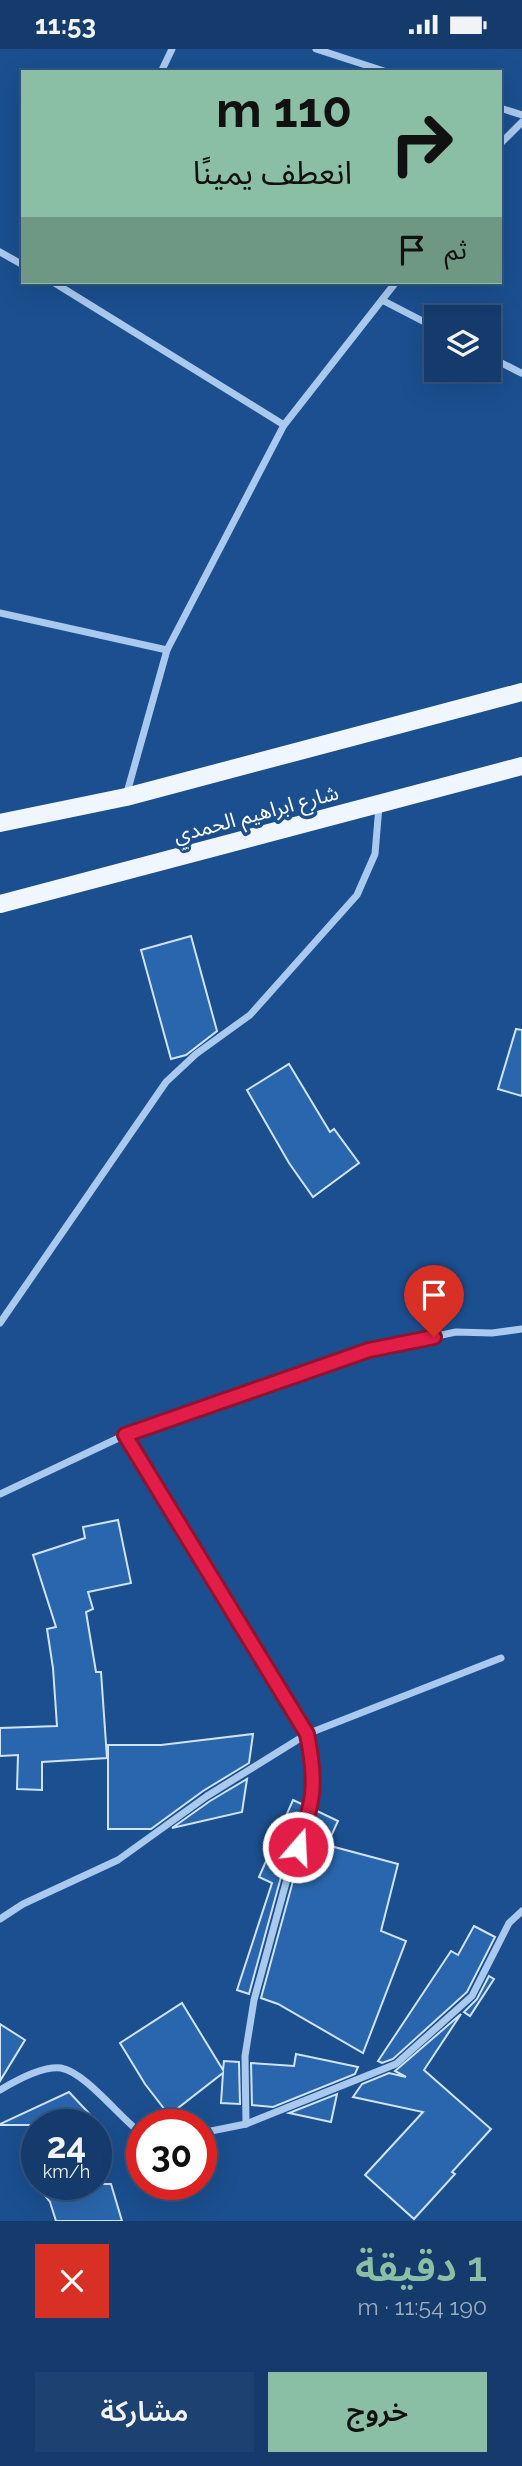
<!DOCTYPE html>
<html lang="ar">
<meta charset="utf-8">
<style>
body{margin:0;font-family:Raleway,"Noto Sans Arabic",sans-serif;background:#1d4271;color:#f1f3f6;direction:rtl;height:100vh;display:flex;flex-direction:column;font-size:26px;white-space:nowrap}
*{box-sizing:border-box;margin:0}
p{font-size:23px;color:#9dadc1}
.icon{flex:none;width:38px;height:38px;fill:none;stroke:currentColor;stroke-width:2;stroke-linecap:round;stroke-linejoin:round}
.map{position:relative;height:2172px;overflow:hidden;direction:ltr}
.details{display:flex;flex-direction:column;background:#143b6b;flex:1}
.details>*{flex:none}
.top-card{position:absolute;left:21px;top:21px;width:481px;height:214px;border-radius:0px;box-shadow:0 7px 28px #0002,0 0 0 2px #33557e;direction:rtl;background:#8abfa5;color:#111;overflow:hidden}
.tools{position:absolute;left:424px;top:256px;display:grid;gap:14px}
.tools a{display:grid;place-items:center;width:77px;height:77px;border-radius:0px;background:#143b6b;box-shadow:0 7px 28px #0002,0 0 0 2px #33557e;font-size:35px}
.speed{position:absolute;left:21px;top:2060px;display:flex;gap:14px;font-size:35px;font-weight:700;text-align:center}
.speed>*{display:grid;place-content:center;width:91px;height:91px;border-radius:50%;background:#143b6b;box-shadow:0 7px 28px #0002,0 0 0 2px #33557e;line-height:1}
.speed small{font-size:18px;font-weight:400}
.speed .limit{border:10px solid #d22;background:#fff;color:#111}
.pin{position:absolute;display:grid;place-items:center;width:60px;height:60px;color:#fff;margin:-72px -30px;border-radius:50% 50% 50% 0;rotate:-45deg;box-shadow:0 0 7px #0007}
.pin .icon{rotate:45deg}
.me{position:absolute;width:77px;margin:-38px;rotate:19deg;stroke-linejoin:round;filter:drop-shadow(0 0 5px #0008)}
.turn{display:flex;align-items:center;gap:24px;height:147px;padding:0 35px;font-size:32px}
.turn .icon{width:91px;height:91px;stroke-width:2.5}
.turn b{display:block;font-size:49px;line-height:60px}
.then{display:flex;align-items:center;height:66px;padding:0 35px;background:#0003;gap:14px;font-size:26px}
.round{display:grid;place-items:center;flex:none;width:74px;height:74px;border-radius:0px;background:#1d4271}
.overview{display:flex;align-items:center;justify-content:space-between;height:119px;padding:0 35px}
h1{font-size:42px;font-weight:600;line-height:52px;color:#8abfa5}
.cta{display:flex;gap:14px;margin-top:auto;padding:14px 35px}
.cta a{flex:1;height:80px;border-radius:0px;background:#8abfa5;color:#111;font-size:28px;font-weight:600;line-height:80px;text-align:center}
.cta a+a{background:#1d4271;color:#f1f3f6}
.status{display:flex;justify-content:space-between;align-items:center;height:49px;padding:0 35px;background:#143b6b;direction:ltr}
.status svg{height:19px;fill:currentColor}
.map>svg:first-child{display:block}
.building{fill:#2a66ad;stroke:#cfe3fa;stroke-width:2}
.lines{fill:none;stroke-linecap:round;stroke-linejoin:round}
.street{stroke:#a9c9ee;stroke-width:7}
.primary{stroke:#f0f6ff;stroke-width:18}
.route-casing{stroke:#92132f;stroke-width:18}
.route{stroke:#e11d48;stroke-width:12}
.labels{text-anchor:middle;stroke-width:7;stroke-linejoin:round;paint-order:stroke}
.street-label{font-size:21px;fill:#fff;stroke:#1b4f8f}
</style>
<div class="status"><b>11:53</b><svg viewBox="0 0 49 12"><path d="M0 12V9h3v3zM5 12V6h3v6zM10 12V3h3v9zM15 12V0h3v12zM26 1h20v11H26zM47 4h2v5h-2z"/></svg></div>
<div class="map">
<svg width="522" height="2172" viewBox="0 0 522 2172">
<rect width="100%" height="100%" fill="#1b4f8f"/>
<!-- building -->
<g class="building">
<path d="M 191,887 L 217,982 L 186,1006 L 171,1010 L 141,901 Z"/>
<path d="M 516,980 L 522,981 L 522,1047 L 498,1040 Z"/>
<path d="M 289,1015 L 330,1083 L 334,1080 L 359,1114 L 313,1148 L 289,1114 L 247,1041 Z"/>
<path d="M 118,1471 L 131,1534 L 88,1543 L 93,1560 L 86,1563 L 96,1623 L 101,1623 L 107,1709 L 42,1713 L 42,1741 L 17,1740 L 18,1706 L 0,1707 L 0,1679 L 57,1677 L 53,1619 L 47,1580 L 56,1578 L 33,1506 L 85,1489 L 83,1478 Z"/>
<path d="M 253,1685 L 249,1714 L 203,1742 L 151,1780 L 108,1780 L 108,1696 L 161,1696 Z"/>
<path d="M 247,1730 L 242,1763 L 172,1779 L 210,1752 Z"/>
<path d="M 293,1751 L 306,1757 L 284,1817 L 249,1945 L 237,1941 L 272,1834 L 259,1828 Z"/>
<path d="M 317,1762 L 338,1772 L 327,1796 L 398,1815 L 381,1882 L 406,1892 L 363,2004 L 278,1955 L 261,1949 L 296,1821 Z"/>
<path d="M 474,1877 L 495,1888 L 467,1943 L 393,2010 L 382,2014 L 378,2012 L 451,1902 L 458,1906 Z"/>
<path d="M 489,1927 L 494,1930 L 470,1967 L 464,1963 L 477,1950 Z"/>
<path d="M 182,1954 L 223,2021 L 224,2012 L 239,2013 L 240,2055 L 221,2054 L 223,2024 L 169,2066 L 145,2035 L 120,1994 Z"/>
<path d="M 461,1965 L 424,2021 L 491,2080 L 452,2123 L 455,2125 L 414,2170 L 365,2126 L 423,2063 L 353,2048 L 362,2035 L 389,2024 L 406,2028 L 395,2022 Z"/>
<path d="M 0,1975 L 25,1991 L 0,2032 Z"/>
<path d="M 296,2005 L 358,2018 L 355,2025 L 273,2058 L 252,2056 L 251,2014 L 294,2017 Z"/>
<path d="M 69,2043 L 100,2076 L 0,2076 L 0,2075 Z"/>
<path d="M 337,2045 L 331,2073 L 289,2064 Z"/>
<path d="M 36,2135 L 111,2135 L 122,2172 L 56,2172 L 50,2153 Z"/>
</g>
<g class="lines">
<!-- street -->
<g class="street">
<path d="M 316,0 L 387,23"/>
<path d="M 161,23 L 172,0"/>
<path d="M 500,59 L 522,66"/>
<path d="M 500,95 L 522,73"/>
<path d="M 0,203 L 23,216"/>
<path d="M 53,233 L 284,376"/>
<path d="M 382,251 L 436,279"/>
<path d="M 488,307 L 521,324"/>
<path d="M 0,564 L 167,601"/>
<path d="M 126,747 L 167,601 L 284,376 L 396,233"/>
<path d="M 0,1274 L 166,1033 L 196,1005 L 250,966 L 357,846 L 375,805 L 379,757"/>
<path d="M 125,1386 L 307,1685 L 314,1718 L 312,1758 L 290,1819 L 254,1951 L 245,2007 L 246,2075"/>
<path d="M 0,1445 L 125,1386 L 369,1301 L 456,1283 L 492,1284 L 522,1280"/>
<path d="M 0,1870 L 23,1855 L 118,1811 L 207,1747 L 307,1685 L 501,1609"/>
<path d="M 0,2041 C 15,2032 43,2017 61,2019 C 85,2023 121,2070 142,2085"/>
<path d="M 201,2084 L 246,2075 L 396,2015 L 472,1947 L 509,1874 L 522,1862"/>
</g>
<!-- primary -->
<g class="primary">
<path d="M 0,774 L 126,748 L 522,643"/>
<path d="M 0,855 L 522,717"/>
</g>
</g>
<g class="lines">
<!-- route casing -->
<g class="route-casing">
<path id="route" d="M 298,1798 C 314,1752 317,1734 307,1685 L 125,1386 L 369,1301 L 434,1288"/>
</g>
<!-- route -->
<use href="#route" class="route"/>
</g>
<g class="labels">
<!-- street labels -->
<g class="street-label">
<text transform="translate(256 765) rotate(-15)" y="7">شارع ابراهيم الحمدي</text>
</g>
</g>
</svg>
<div class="tools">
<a><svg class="icon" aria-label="layers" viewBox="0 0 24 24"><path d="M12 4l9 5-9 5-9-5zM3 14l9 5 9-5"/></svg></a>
</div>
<div class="speed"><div>24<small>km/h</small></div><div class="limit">30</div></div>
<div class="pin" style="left:434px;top:1288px;background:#d93025"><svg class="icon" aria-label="arrive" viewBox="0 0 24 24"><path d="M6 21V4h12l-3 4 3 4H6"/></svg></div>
<svg class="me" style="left:298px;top:1798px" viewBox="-20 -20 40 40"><circle r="17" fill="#e11d48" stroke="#fff" stroke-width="3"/><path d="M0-11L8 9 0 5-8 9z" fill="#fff"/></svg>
<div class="top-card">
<div class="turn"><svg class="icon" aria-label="right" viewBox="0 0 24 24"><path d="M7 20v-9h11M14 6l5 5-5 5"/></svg><div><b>110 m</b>انعطف يمينًا</div></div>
<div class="then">ثم<svg class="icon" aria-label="arrive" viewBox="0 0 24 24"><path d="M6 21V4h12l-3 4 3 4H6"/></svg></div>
</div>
</div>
<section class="details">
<div class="overview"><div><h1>1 دقيقة</h1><p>190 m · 11:54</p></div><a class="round" style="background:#d93025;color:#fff"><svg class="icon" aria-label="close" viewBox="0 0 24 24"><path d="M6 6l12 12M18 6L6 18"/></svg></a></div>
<div class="cta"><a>خروج</a><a>مشاركة</a></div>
</section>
